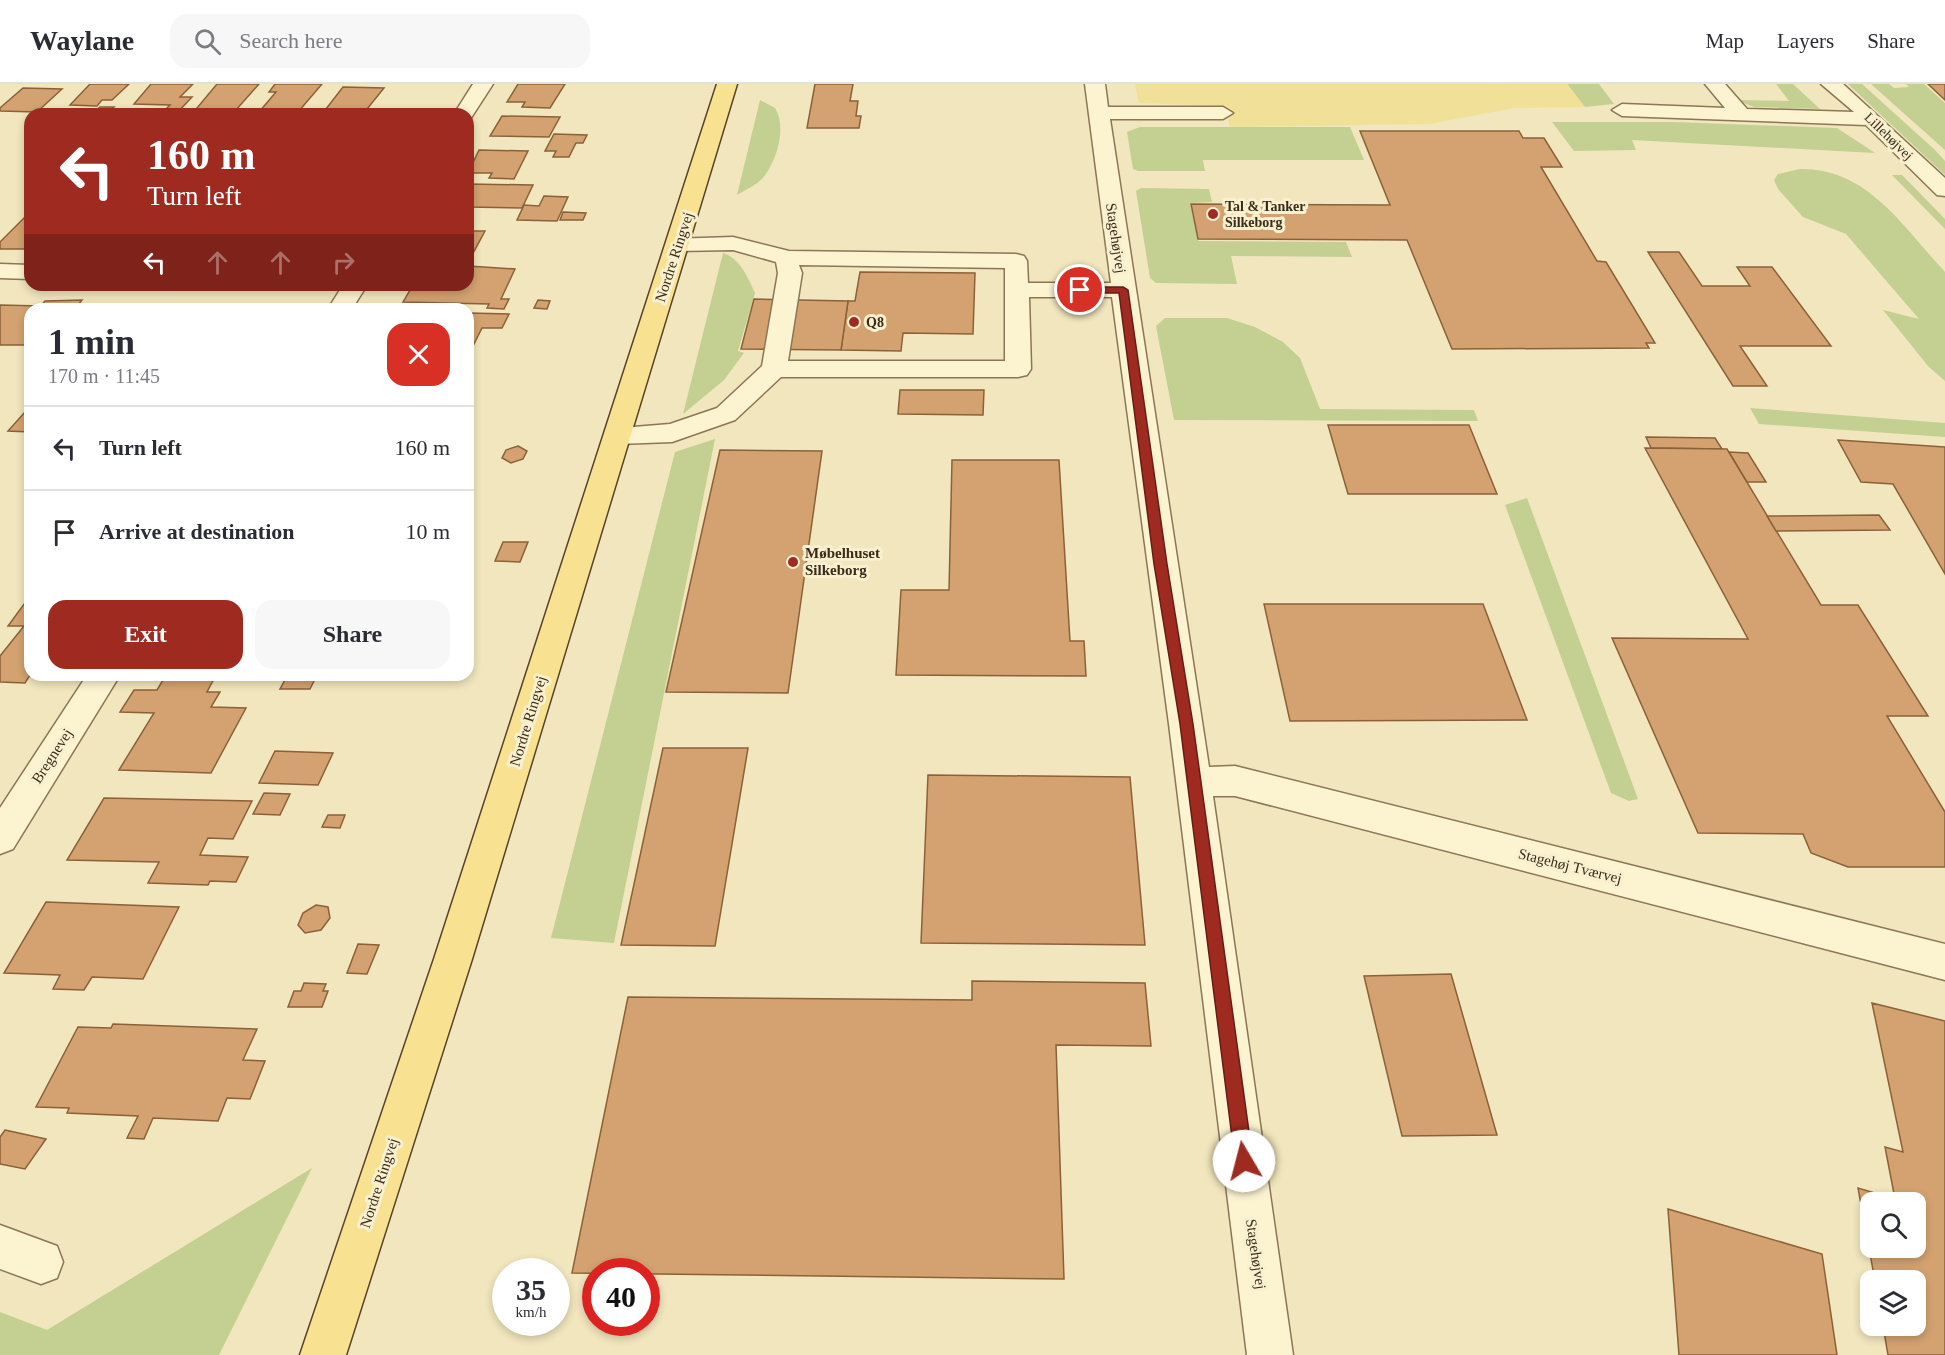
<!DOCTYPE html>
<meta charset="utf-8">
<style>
body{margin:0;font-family:Georgia,serif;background:#f7f7f7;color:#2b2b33;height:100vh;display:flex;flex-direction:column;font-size:22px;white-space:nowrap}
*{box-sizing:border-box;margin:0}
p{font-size:20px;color:#7c7c81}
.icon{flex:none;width:33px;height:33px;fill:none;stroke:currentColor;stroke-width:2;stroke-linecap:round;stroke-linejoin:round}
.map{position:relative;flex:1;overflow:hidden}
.drawer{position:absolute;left:24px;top:219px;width:450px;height:378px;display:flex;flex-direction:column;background:#fff;border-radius:18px;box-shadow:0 3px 9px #0003}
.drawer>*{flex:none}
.top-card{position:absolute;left:24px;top:24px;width:450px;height:183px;border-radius:18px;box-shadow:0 3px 9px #0003;background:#9f2b20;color:#fff;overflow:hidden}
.fabs{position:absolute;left:1860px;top:1108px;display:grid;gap:12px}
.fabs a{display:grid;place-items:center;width:66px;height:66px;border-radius:12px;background:#fff;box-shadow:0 3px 9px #0003;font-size:30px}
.speed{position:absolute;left:492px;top:1174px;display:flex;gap:12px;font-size:30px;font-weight:700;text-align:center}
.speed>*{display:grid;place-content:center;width:78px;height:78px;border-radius:50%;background:#fff;box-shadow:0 3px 9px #0003;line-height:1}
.speed small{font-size:15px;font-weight:400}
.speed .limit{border:9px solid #d22;background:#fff;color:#111}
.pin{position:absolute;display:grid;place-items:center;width:51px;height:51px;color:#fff;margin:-26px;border:3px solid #fff;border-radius:50%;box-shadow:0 2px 6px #0007}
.me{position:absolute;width:66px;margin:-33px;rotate:352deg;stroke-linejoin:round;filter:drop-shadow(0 0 4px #0008)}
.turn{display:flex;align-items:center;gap:21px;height:126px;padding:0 24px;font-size:27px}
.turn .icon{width:78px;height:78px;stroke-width:2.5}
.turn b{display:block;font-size:42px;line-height:51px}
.lanes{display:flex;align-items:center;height:57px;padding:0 24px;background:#0003;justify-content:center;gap:30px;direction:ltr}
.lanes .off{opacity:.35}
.round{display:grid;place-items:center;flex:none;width:63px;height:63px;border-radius:18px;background:#f7f7f7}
.headline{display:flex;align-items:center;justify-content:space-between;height:102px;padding:0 24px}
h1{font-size:36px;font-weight:600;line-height:45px}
.primary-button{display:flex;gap:12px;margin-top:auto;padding:12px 24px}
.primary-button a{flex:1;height:69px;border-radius:18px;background:#9f2b20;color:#fff;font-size:24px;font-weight:600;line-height:69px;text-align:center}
.primary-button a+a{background:#f7f7f7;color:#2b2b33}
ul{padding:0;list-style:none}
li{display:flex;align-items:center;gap:18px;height:84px;padding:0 24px;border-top:2px solid #e1e1e2}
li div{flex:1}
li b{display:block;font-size:22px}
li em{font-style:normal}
header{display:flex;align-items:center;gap:36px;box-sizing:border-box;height:84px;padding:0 30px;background:#fff;border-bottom:2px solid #e1e1e2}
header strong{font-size:28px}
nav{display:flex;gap:33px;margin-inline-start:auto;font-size:21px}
.search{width:420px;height:54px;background:#f7f7f7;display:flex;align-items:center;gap:15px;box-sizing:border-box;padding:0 21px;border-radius:18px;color:#7c7c81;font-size:22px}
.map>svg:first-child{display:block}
.green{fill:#c3d091}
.sand{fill:#f0e098}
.building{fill:#d3a270;stroke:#8c6139;stroke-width:1.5;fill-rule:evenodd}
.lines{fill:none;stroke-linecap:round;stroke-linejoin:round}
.minor-casing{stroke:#8b7655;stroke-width:3}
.major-casing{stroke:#58432a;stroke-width:3}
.minor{fill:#fcf3d1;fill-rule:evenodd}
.major{fill:#f8e291;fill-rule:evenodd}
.route{fill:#9f2b20;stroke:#671c15;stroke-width:1.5}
.poi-dot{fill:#9f2b20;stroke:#f8f0ce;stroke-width:2}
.labels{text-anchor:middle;stroke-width:6;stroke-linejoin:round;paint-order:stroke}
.far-street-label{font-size:14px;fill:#392c1b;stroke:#f8f0ce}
.far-poi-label{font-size:14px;font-weight:bold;fill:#392c1b;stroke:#f8f0ce;text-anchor:start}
.street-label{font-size:15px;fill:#392c1b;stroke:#f8f0ce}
.poi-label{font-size:15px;font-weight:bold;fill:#392c1b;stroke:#f8f0ce;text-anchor:start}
</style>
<header>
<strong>Waylane</strong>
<div class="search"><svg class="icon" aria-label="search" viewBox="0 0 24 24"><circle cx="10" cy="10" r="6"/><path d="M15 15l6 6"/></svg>Search here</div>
<nav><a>Map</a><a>Layers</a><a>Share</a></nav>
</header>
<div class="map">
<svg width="1945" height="1271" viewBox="0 0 1945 1271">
<rect width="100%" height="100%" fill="#f1e6bd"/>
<!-- green -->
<g class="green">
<path d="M 1567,0 L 1599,0 L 1614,20 L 1585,23 Z"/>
<path d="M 1776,0 L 1793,0 L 1820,25 L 1754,23 L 1736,16 L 1789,17 Z"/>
<path d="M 1848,0 L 1862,0 L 1935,66 L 1945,77 L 1945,91 Z"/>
<path d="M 1871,0 L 1889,0 L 1894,4 L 1909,3 L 1906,0 L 1924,0 L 1945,19 L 1945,66 Z"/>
<path d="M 760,16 L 775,24 C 787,43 777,78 762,95 C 755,102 745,106 737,111 Z"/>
<path d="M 1552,38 L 1674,38 L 1837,44 L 1875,69 L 1632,56 L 1636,66 L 1574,67 Z"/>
<path d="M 1140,43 L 1350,43 L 1364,76 L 1203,76 L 1205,87 L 1138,87 L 1133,85 L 1127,48 Z"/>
<path d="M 1800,85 C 1868,84 1903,143 1945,188 L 1945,297 L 1928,282 L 1883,226 L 1919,235 L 1846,150 L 1803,133 L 1778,105 L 1774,96 L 1778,90 Z"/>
<path d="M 1892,91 L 1902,91 L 1945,135 L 1945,145 Z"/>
<path d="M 1141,104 L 1209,105 L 1212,118 L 1190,119 L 1198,157 L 1346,158 L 1352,173 L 1231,172 L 1237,200 L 1156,199 L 1150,194 L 1136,107 Z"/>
<path d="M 723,169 C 740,174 748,194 755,209 L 738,267 L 744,269 L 724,296 L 683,330 Z"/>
<path d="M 1165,234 L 1227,234 L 1255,243 L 1283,258 L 1300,274 L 1320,325 L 1474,326 L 1478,337 L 1174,336 L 1156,242 Z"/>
<path d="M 1750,324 L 1945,339 L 1945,353 L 1759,340 Z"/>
<path d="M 715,355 L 614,859 L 551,854 L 675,368 Z"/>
<path d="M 1527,414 L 1638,715 L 1629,717 L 1611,709 L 1505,421 Z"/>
<path d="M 312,1084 L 219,1271 L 0,1271 L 0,1228 L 47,1246 Z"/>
</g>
<!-- sand -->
<path class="sand" d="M 1135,0 L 1567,0 L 1585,23 L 1514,24 L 1429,40 L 1230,43 L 1224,22 L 1139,19 Z"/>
<!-- building -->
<g class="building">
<path d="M 90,0 L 129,0 L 112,16 L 102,16 L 97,22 L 70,21 Z"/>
<path d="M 151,0 L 193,0 L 180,13 L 192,13 L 176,30 L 161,30 L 170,21 L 134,20 Z"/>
<path d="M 217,0 L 259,0 L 235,27 L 229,27 L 226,30 L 192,30 Z"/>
<path d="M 275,0 L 322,0 L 298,28 L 272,30 L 274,28 L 259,28 L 276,8 L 269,8 Z"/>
<path d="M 518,0 L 565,0 L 550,24 L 522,23 L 525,18 L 507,18 Z"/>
<path d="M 815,0 L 853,0 L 850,17 L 858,17 L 856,32 L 861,32 L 859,44 L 807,44 Z"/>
<path d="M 1928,0 L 1945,0 L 1945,16 Z"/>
<path d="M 343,3 L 384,4 L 363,30 L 322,30 Z"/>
<path d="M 23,4 L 62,5 L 37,28 L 0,27 L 0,24 Z"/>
<path d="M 100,23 L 114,23 L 107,30 L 92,30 Z"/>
<path d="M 502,32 L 560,33 L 549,53 L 490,52 Z"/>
<path d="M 1360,47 L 1519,47 L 1523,54 L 1544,54 L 1562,83 L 1541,83 L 1597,177 L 1606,178 L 1655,259 L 1646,259 L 1649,264 L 1452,265 L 1407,156 L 1198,155 L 1191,120 L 1390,121 Z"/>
<path d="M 554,50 L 587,51 L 583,59 L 576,59 L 569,73 L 553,73 L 556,67 L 545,67 Z"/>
<path d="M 479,66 L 528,67 L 514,95 L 489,94 L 492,89 L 468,89 Z"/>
<path d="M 468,100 L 533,101 L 522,124 L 468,123 Z"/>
<path d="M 544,112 L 568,113 L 557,137 L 517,136 L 524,121 L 539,122 Z"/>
<path d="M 30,128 L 30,165 L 0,165 L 0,158 Z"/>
<path d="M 563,128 L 586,129 L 583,136 L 560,136 Z"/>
<path d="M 468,147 L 485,147 L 471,173 L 468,173 Z"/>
<path d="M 1648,168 L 1679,168 L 1702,202 L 1750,202 L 1737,183 L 1772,183 L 1831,262 L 1740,262 L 1767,302 L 1733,302 Z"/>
<path d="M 468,182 L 515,185 L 501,215 L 509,215 L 504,225 L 487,224 L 489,220 L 403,218 L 413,201 L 468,201 Z"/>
<path d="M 860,188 L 975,189 L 973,250 L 903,249 L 901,267 L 841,266 L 848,217 L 855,217 Z"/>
<path d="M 754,215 L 848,217 L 841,266 L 741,265 Z"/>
<path d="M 82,216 L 75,225 L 30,225 L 30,239 L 27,242 L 30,242 L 30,255 L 25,261 L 0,261 L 0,221 L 41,222 L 45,217 Z"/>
<path d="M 538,216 L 550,217 L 547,225 L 534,224 Z"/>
<path d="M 169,220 L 217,221 L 214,225 L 164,225 Z"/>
<path d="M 469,229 L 509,230 L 502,244 L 482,244 L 469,270 Z"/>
<path d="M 900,306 L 984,306 L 983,331 L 898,330 Z"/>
<path d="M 25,328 L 30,328 L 30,348 L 8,347 Z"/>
<path d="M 1328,341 L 1469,341 L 1497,410 L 1348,410 Z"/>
<path d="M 1646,353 L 1715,354 L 1722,365 L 1651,364 Z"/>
<path d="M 1838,356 L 1945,363 L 1945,490 L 1893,400 L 1861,398 Z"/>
<path d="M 518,362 L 527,367 L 523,375 L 511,379 L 502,374 L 506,366 Z"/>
<path d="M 1645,364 L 1727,365 L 1821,521 L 1858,521 L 1928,632 L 1887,632 L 1945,728 L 1945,783 L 1848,783 L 1811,769 L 1803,750 L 1698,749 L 1612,554 L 1748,555 Z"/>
<path d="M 720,366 L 822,367 L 788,609 L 666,608 Z"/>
<path d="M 1729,368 L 1748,369 L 1766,398 L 1747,398 Z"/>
<path d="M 952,376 L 1059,376 L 1070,557 L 1084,557 L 1086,592 L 896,591 L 901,506 L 949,506 Z"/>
<path d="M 1879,431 L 1890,446 L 1776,447 L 1767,432 Z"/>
<path d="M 503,458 L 528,458 L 520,478 L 495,477 Z"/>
<path d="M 30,512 L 30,591 L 25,599 L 0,598 L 0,572 L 24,542 L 8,542 Z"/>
<path d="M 1264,520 L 1483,520 L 1527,636 L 1290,637 Z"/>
<path d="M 166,591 L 216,591 L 207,608 L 220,608 L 211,623 L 246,624 L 211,689 L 119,686 L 154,629 L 120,628 L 134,606 L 157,606 Z"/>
<path d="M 287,592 L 316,593 L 310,605 L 280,605 Z"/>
<path d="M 663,664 L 748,664 L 715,862 L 621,861 Z"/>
<path d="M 275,667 L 333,669 L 318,701 L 259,699 Z"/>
<path d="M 928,691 L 1130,693 L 1145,861 L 921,859 Z"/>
<path d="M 264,709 L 290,710 L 280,731 L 253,730 Z"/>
<path d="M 104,714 L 252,717 L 233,755 L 208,754 L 200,771 L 248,773 L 236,798 L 210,797 L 208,801 L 148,799 L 159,778 L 67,776 Z"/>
<path d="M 328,731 L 345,731 L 340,744 L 322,743 Z"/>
<path d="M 46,818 L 179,823 L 143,895 L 92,893 L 84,906 L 53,905 L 60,891 L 4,889 Z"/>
<path d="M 316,821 L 328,823 L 330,834 L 321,846 L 305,849 L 298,841 L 303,829 Z"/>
<path d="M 358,860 L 379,861 L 367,890 L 347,889 Z"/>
<path d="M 1451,890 L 1497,1051 L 1402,1052 L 1364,892 Z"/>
<path d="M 972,897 L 1145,899 L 1151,962 L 1056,961 L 1064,1195 L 572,1189 L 628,913 L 972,916 Z"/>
<path d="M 304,899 L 326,900 L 323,907 L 328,907 L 322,923 L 288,923 L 294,907 L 301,907 Z"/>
<path d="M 1872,919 L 1945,937 L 1945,1271 L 1888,1271 L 1883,1242 L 1916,1242 L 1916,1197 L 1875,1197 L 1858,1104 L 1895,1115 L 1885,1063 L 1903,1068 ZM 1870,1119 L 1916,1119 L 1916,1164 L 1870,1164 Z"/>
<path d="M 113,940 L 257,945 L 243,976 L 265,977 L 250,1015 L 227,1014 L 218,1037 L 153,1034 L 144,1055 L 127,1054 L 138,1032 L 67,1029 L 69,1024 L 36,1023 L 78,943 L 111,944 Z"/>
<path d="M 5,1046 L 46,1055 L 25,1085 L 0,1080 L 0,1053 Z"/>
<path d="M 1668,1125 L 1822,1170 L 1837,1271 L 1679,1271 Z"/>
</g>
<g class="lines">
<!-- minor casing -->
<g class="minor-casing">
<g id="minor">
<path d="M 473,0 L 493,0 L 471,34 L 468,35 L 468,30 L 454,30 Z"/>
<path d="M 1085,0 L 1105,0 L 1108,23 L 1223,23 L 1233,29 L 1223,35 L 1110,35 L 1209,683 L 1235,682 L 1945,860 L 1945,896 L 1235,712 L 1213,712 L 1293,1271 L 1247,1271 L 1169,640 L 1112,213 L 1029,213 L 1031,285 L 1027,291 L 1018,293 L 781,293 L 735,336 L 672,358 L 618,360 L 609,357 L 605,351 L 609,345 L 670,340 L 717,324 L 762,282 L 778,189 L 776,178 L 733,166 L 678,167 L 670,165 L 667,160 L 670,155 L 733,153 L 789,167 L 1016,170 L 1024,172 L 1027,177 L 1028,199 L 1111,199 ZM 799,181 L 1005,184 L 1005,277 L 788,277 L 802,189 Z"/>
<path d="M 1705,0 L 1725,0 L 1747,25 L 1854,28 L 1821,0 L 1843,0 L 1945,94 L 1945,112 L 1937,111 L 1866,41 L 1622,32 L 1612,26 L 1622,20 L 1725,24 Z"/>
<path d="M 0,180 L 30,181 L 30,195 L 0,194 Z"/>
<path d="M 343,201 L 367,201 L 352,225 L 328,225 Z"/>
<path d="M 87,591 L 120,591 L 13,765 L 0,770 L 0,724 Z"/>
<path d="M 0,1141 L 57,1162 L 63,1178 L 57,1194 L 41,1200 L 0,1185 Z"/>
</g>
</g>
<!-- major casing -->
<g class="major-casing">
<path id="major" d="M 717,0 L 737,0 L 472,875 L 346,1271 L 300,1271 L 434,875 Z"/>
</g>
<!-- minor -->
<use href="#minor" class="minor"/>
<!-- major -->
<use href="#major" class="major"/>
</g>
<!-- route -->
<path class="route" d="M 1123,203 L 1128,206 L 1167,480 L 1193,640 L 1253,1077 L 1250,1084 L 1244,1086 L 1238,1084 L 1235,1077 L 1180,640 L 1154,480 L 1119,209 L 1080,209 L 1076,206 L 1080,203 Z"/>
<!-- markers -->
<g class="poi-dot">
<circle cx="1213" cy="130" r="6"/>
<circle cx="854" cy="238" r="6"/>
<circle cx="793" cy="478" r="6"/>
</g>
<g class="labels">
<!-- far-street labels -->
<g class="far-street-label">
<text transform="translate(1889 52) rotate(44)" y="5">Lillehøjvej</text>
</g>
<!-- far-poi labels -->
<g class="far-poi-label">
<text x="1225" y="127">Tal &amp; Tanker<tspan x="1225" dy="16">Silkeborg</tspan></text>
<text x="866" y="243">Q8</text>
</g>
<!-- street labels -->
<g class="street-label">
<text transform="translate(1116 154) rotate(82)" y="5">Stagehøjvej</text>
<text transform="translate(674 173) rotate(-72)" y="5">Nordre Ringvej</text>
<text transform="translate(528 637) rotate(-73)" y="5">Nordre Ringvej</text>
<text transform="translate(52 672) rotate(-57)" y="5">Bregnevej</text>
<text transform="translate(1570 782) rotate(14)" y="5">Stagehøj Tværvej</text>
<text transform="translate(379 1099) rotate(-72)" y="5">Nordre Ringvej</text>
<text transform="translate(1256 1170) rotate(82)" y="5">Stagehøjvej</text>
</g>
<!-- poi labels -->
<g class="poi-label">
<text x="805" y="474">Møbelhuset<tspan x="805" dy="17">Silkeborg</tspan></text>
</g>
</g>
</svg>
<div class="fabs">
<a><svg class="icon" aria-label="search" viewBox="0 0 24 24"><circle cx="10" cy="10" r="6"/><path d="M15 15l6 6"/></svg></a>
<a><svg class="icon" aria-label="layers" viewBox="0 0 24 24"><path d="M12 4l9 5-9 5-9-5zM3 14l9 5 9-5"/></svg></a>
</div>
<div class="speed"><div>35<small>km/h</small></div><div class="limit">40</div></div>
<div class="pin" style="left:1080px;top:206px;background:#d93025"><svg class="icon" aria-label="arrive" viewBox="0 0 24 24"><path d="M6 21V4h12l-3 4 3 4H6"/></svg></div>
<svg class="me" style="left:1244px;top:1077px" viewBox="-20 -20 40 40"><circle r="19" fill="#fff"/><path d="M0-13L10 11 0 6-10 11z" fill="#9f2b20"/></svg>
<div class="top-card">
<div class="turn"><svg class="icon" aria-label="left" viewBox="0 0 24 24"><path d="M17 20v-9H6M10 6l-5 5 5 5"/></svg><div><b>160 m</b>Turn left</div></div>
<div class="lanes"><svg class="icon" aria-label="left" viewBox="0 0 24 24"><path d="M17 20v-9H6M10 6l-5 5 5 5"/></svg><svg class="icon off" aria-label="ahead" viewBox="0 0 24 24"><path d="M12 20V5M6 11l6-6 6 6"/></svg><svg class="icon off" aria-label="ahead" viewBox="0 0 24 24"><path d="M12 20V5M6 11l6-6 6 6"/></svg><svg class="icon off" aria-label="right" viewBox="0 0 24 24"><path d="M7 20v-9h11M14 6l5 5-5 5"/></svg></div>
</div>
<section class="drawer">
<div class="headline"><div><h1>1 min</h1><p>170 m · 11:45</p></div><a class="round" style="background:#d93025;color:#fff"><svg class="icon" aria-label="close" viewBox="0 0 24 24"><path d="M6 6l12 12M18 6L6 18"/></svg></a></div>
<ul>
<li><svg class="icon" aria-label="left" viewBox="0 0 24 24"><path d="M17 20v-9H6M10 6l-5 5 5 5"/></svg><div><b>Turn left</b></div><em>160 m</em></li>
<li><svg class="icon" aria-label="arrive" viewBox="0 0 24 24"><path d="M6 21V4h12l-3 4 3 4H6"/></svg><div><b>Arrive at destination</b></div><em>10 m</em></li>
</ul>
<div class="primary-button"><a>Exit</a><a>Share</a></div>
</section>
</div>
